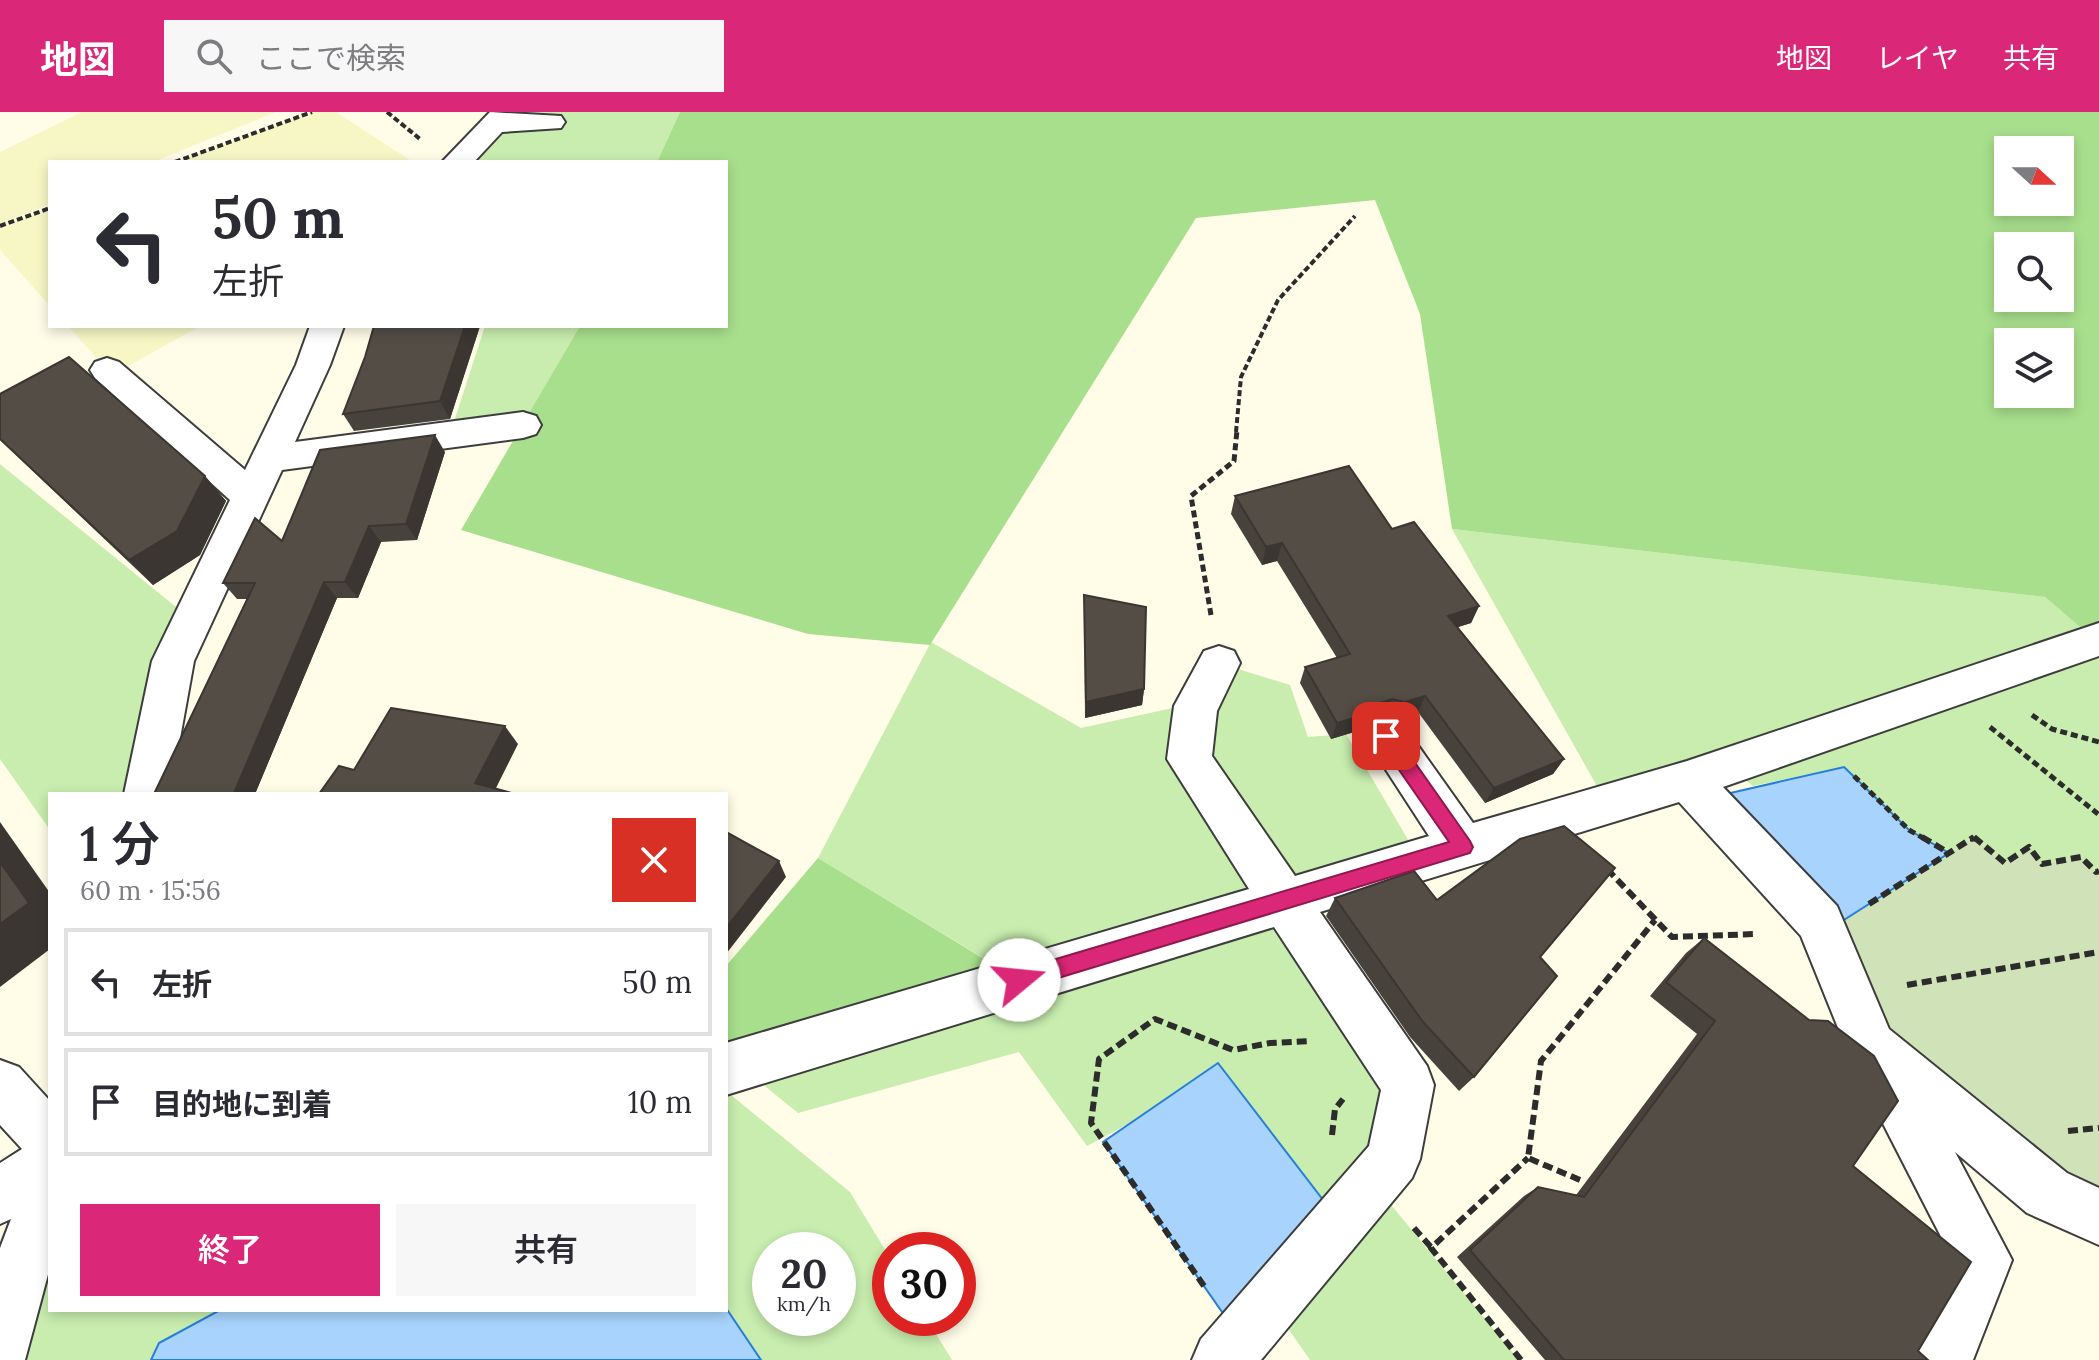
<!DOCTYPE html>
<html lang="ja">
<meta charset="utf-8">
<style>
body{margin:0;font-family:Lora,"Noto Sans JP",serif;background:#f7f7f7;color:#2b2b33;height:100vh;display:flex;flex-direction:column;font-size:30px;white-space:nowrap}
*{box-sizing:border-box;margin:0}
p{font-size:26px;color:#7c7c81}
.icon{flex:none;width:44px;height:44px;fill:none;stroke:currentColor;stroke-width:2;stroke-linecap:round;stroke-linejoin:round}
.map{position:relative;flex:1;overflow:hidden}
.panel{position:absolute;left:48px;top:680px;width:680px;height:520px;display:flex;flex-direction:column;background:#fff;border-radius:0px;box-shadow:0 4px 12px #0003}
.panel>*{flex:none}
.hud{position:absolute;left:48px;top:48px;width:680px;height:168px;border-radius:0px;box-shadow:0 4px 12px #0003;background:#fff;color:#2b2b33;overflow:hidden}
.needle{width:52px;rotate:111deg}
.buttons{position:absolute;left:1994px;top:24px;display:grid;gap:16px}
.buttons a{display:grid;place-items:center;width:80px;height:80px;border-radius:0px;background:#fff;box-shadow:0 4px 12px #0003;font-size:40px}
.speed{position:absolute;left:752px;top:1120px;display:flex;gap:16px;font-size:40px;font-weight:700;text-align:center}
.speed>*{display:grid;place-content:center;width:104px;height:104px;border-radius:50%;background:#fff;box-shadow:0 4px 12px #0003;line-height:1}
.speed small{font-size:20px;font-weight:400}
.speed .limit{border:12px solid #d22;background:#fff;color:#111}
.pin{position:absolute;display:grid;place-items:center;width:68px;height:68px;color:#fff;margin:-34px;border-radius:16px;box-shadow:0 4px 12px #0006}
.me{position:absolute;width:88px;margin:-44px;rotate:73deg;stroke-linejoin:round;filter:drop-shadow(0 0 6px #0008)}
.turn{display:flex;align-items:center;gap:28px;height:168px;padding:0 32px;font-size:36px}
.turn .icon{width:104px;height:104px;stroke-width:2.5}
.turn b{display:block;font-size:56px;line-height:68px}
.round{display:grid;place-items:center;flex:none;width:84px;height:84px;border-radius:0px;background:#f7f7f7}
.head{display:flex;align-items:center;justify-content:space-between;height:136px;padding:0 32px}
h1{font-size:48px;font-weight:600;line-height:60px}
.button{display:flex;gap:16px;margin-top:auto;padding:16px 32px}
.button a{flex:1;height:92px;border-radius:0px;background:#db2777;color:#fff;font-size:32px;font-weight:600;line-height:92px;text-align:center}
.button a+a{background:#f7f7f7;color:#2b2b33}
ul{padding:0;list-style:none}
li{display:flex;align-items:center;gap:24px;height:108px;margin:0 16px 12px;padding:0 16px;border:4px solid #e1e1e2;border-radius:0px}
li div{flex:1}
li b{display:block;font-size:30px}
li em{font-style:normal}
header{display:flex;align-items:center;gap:48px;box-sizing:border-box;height:112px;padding:0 40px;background:#db2777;color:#fff}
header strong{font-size:38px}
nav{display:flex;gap:44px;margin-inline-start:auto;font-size:28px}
.search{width:560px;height:72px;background:#f7f7f7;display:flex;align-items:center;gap:20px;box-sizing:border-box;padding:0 28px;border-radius:0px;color:#7c7c81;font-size:30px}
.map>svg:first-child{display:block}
.farmland{fill:#f6f7c5}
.green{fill:#c8edae;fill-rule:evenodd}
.forest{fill:#a8df8c;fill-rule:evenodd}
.cemetery{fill:#cfe2b8}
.water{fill:#a7d3fc;stroke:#277eda;stroke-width:2}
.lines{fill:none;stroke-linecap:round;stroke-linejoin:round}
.street-casing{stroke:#3d3d3d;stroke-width:4}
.path-far2{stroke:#2c2c2c;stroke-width:4;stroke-dasharray:6 3;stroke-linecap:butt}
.path-far1{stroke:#2c2c2c;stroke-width:5;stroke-dasharray:7 4;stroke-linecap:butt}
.path{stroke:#2c2c2c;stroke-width:6;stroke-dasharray:10 5;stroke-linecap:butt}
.street{fill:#fff;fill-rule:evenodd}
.wall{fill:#48423c}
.shaded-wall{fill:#3b3631}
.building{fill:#544d46;stroke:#3b3631;stroke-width:2}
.route{fill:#db2777;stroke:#8e194d;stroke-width:2}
</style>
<header>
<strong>地図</strong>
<div class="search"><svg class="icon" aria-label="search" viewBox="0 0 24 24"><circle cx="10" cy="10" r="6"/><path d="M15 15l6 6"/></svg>ここで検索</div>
<nav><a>地図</a><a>レイヤ</a><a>共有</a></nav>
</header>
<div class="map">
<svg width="2099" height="1248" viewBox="0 0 2099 1248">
<rect width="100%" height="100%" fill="#fffde8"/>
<!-- farmland -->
<g class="farmland">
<path d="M 82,0 L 276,0 L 153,50 L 50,50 L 50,92 L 0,112 L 0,40 Z"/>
<path d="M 312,0 L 336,0 L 413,50 L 175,50 Z"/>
<path d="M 50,96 L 50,194 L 0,138 L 0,114 Z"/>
<path d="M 68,214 L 200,214 L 112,263 Z"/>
</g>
<!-- green -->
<g class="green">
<path d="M 506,0 L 680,0 L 657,50 L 457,50 Z"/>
<path d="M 485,214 L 580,214 L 523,313 L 450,322 Z"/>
<path d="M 0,352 L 192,508 L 146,682 L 50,682 L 50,718 L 0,647 Z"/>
<path d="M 1452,417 L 2045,485 L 2095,528 L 2099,527 L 2099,759 L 2096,760 L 2081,745 L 2042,752 L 2023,739 L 2005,751 L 1974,725 L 1949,741 L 1909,718 L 1844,655 L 1753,674 L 1728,654 L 1607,692 Z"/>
<path d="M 931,530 L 1081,616 L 1200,590 L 1219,551 L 1290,573 L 1308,625 L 1346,622 L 1420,748 L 1285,789 L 1408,973 L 1373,1071 L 1519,1248 L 1310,1248 L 1141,1005 L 1087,1034 L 1019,940 L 798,1001 L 739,953 L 1018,867 L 818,746 Z"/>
<path d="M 726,979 L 850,1080 L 890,1146 L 890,1206 L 926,1206 L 952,1248 L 756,1248 L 726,1198 ZM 770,1138 L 838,1138 L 838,1206 L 770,1206 Z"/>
<path d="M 50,1160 L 50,1198 L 220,1198 L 159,1231 L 151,1248 L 0,1248 L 16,1170 Z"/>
</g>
<!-- forest -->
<g class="forest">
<path d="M 680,0 L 2099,0 L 2099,527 L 2095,528 L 2045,485 L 1452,417 L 1420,202 L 1375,88 L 1196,106 L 930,533 L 808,522 L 461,418 L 580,214 L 726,214 L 726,50 L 657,50 ZM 2008,38 L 2060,38 L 2060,90 L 2008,90 ZM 2008,134 L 2060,134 L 2060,186 L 2008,186 ZM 2008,230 L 2060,230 L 2060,282 L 2008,282 Z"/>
<path d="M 818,746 L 1019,868 L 726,957 L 726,854 Z"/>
</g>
<!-- cemetery -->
<path class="cemetery" d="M 1974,725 L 2005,751 L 2029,735 L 2042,752 L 2081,745 L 2096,760 L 2099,759 L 2099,1105 L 1871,935 L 1825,820 Z"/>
<!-- water -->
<g class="water">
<path d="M 1844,655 L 1909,718 L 1949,741 L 1825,820 L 1704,687 Z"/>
<path d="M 1218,951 L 1340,1110 L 1241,1227 L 1103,1030 Z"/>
<path d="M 726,1196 L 761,1248 L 151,1248 L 159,1231 L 220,1198 Z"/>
</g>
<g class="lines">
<!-- street casing -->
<g class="street-casing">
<g id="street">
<path d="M 490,0 L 561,4 L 565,10 L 561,16 L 502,20 L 474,50 L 442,50 Z"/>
<path d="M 310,214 L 344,214 L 330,253 L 295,330 L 523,300 L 536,304 L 541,313 L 536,322 L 523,326 L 282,358 L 194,549 L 170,682 L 124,682 L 152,549 L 230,388 L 95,266 L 90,258 L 95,250 L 107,246 L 119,250 L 245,358 L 296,253 Z"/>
<path d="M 2099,511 L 2099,544 L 1723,675 L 1837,794 L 1889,917 L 2067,1061 L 2099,1076 L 2099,1133 L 2027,1101 L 1955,1040 L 2012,1148 L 1973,1248 L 1913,1248 L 1954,1150 L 1853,953 L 1801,824 L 1679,690 L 1320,800 L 1427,954 L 1434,973 L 1420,1047 L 1412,1066 L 1261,1248 L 1192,1248 L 1201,1227 L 1369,1034 L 1381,978 L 1274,815 L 726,983 L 726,931 L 1249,777 L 1167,647 L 1174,594 L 1204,539 L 1219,534 L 1234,539 L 1240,551 L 1217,599 L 1212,644 L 1295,764 L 1429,724 L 1364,624 L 1370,611 L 1386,606 L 1402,611 L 1473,711 L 1687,649 Z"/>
<path d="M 0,948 L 19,955 L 50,989 L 50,1155 L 25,1248 L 0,1248 L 0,1136 L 11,1107 L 0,1112 L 0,1051 L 22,1037 L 0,1013 Z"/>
</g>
</g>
<!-- path-far2 -->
<g class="path-far2">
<path d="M 387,0 L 420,27"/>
<path d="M 175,50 L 312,0"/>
<path d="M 0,114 L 50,96"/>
<path d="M 1236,320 L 1241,265 L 1278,188 L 1355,104"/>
</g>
<!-- path-far1 -->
<g class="path-far1">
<path d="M 1211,503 L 1191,384 L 1234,349 L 1237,318"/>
<path d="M 2032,603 L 2052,617 L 2099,630"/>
<path d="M 1990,615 L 2098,702"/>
<path d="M 1854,664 L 1909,718 L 1925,727"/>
<path d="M 1970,727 L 1977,727"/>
</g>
<!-- path -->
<g class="path">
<path d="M 1922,725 L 1949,741"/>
<path d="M 1974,725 L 2005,751 L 2029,735 L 2042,752 L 2081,745 L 2096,760 L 2099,759"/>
<path d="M 1607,757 L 1672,825 L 1756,822"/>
<path d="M 1869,792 L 1974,725"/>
<path d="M 1907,873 L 2099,840"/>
<path d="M 2068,1019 L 2099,1016"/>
<path d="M 1332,1023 L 1335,997 L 1343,987"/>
<path d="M 1580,1068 L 1528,1046 L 1541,949 L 1655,808"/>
<path d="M 1414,1116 L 1431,1135"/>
<path d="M 1204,1174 L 1091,1011 L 1099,947 L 1155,907 L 1233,938 L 1270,931 L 1310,929"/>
<path d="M 1521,1248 L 1431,1136 L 1528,1046"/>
</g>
<!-- street -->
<use href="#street" class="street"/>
</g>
<!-- wall -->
<g class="wall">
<path d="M 480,214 L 450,307 L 354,319 L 343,302 Z"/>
<path d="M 0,282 L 205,364 L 226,389 L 200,443 L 153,473 L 0,328 Z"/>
<path d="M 445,340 L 417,428 L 381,430 L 358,486 L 337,486 L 255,682 L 154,682 L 248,487 L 237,487 L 223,471 L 282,429 Z"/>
<path d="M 1235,384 L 1392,417 L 1479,494 L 1471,511 L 1457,515 L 1564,647 L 1553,662 L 1485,691 L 1418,600 L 1398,606 L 1385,603 L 1369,608 L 1364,617 L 1331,627 L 1300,571 L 1305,555 L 1337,546 L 1277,449 L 1262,453 L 1231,402 Z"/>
<path d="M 1084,483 L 1144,577 L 1142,593 L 1085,606 Z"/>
<path d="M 1335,786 L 1437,788 L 1540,845 L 1474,965 L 1459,979 L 1410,925 L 1326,804 Z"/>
<path d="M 1704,826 L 1853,1054 L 1918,1239 L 1928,1248 L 1545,1248 L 1457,1145 L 1524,1084 L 1538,1075 L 1576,1083 L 1697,922 L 1650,884 L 1686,841 Z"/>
</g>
<!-- shaded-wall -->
<g class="shaded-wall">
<path d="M 465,214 L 480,214 L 450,307 L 440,289 Z"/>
<path d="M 435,323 L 445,340 L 417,428 L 406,412 Z"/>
<path d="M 205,364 L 226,389 L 200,443 L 153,473 L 129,448 Z"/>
<path d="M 369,414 L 381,430 L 358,486 L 345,470 Z"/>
<path d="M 1282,431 L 1277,449 L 1262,453 L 1266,435 Z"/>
<path d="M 324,470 L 337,486 L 255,682 L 235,682 L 234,681 Z"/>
<path d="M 1479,494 L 1471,511 L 1440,521 L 1448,504 Z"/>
<path d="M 1144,577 L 1142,593 L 1085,606 L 1086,590 Z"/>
<path d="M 1425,584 L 1418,600 L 1398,606 L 1405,590 Z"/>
<path d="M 1392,587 L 1385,603 L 1369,608 L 1364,617 L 1331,627 L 1337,611 L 1376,592 Z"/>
<path d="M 505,614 L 518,632 L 493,682 L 475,671 Z"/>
<path d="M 1564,647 L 1553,662 L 1485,691 L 1494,676 Z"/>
<path d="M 0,710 L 50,781 L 50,837 L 0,875 Z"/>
<path d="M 779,749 L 786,765 L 726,842 L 726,816 Z"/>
</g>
<!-- building -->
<g class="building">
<path d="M 374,214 L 465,214 L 440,289 L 343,302 L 365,245 Z"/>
<path d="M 69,245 L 205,364 L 177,419 L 129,448 L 0,327 L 0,282 Z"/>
<path d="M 435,323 L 406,412 L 369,414 L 345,470 L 324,470 L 234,681 L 154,682 L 255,471 L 223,471 L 255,406 L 282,429 L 320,338 Z"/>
<path d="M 1349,354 L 1392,417 L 1414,410 L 1479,494 L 1448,504 L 1564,647 L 1494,676 L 1425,584 L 1405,590 L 1392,587 L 1376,592 L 1371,601 L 1337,611 L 1305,555 L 1350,542 L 1282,431 L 1266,435 L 1235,384 Z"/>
<path d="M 1084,483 L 1146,495 L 1144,577 L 1086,590 Z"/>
<path d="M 391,596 L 505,614 L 475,671 L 515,682 L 319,682 L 339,654 L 354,658 Z"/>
<path d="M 1564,714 L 1615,756 L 1540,845 L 1557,864 L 1474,965 L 1423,910 L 1335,786 L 1414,759 L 1437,788 L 1520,727 Z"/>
<path d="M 726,720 L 779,749 L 726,816 Z"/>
<path d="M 0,750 L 29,791 L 0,812 Z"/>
<path d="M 1704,826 L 1809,908 L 1828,909 L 1874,944 L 1898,989 L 1853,1054 L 1971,1150 L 1918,1239 L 1928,1248 L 1564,1248 L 1470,1138 L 1538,1075 L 1584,1085 L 1715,909 L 1666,870 Z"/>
</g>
<!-- route -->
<path class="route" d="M 1386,616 L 1392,618 L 1470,729 L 1473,735 L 1470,741 L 1019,878 L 1012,875 L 1009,868 L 1012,861 L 1019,858 L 1449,730 L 1379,629 L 1377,624 L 1379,618 Z"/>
</svg>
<div class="buttons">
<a><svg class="needle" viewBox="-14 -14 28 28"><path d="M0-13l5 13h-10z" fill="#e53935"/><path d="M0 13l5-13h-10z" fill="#7c7c81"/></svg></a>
<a><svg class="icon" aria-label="search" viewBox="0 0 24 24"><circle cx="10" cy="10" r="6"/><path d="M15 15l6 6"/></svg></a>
<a><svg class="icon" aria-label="layers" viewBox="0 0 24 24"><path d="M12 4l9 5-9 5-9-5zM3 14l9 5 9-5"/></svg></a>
</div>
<div class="speed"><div>20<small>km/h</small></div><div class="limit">30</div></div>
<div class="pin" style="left:1386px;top:624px;background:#d93025"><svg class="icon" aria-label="arrive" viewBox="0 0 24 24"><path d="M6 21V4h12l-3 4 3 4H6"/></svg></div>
<svg class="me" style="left:1019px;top:868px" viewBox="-20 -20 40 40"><circle r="19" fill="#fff"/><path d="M0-13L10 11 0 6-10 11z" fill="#db2777"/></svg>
<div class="hud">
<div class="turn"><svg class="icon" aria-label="left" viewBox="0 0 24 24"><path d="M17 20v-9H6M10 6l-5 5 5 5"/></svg><div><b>50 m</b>左折</div></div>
</div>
<section class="panel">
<div class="head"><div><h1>1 分</h1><p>60 m · 15:56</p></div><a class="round" style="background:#d93025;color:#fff"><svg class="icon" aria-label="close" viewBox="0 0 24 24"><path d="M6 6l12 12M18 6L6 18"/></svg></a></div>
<ul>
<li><svg class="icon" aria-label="left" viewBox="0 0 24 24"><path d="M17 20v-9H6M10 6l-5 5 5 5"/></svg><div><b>左折</b></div><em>50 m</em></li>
<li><svg class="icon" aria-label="arrive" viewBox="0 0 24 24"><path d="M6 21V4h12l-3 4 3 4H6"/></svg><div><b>目的地に到着</b></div><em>10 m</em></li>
</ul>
<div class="button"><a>終了</a><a>共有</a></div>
</section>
</div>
